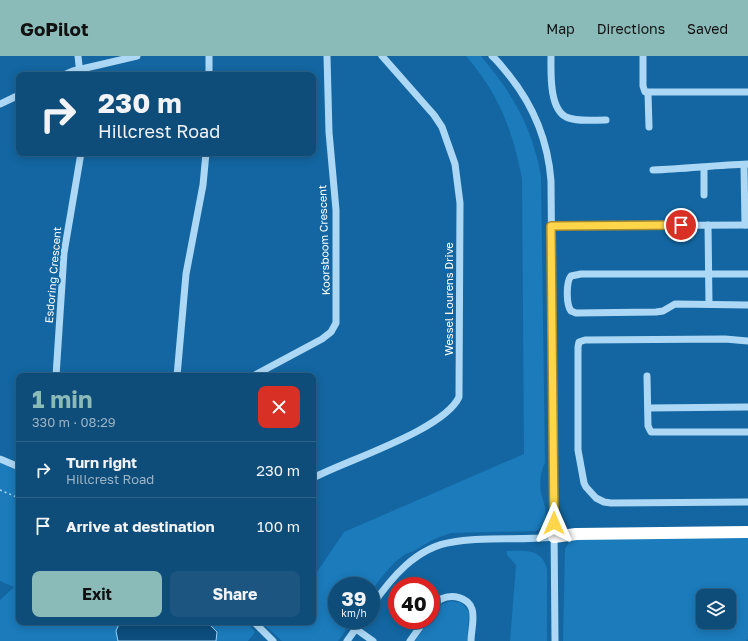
<!DOCTYPE html>
<meta charset="utf-8">
<style>
body{margin:0;font-family:"Golos Text",sans-serif;background:#1c5680;color:#f1f3f6;height:100vh;display:flex;flex-direction:column;font-size:15px;white-space:nowrap}
*{box-sizing:border-box;margin:0}
p{font-size:13px;color:#9bb4c6}
.icon{flex:none;width:22px;height:22px;fill:none;stroke:currentColor;stroke-width:2;stroke-linecap:round;stroke-linejoin:round}
.map{position:relative;flex:1;overflow:hidden}
.sheet{position:absolute;left:16px;top:317px;width:300px;height:252px;display:flex;flex-direction:column;background:#0e4c79;border-radius:8px;box-shadow:0 2px 10px #0003,0 0 0 1px #2e638a}
.sheet>*{flex:none}
.top-card{position:absolute;left:16px;top:16px;width:300px;height:84px;border-radius:8px;box-shadow:0 2px 10px #0003,0 0 0 1px #2e638a;background:#0e4c79;color:#f1f3f6;overflow:hidden}
.tools{position:absolute;left:696px;top:533px;display:grid;gap:8px}
.tools a{display:grid;place-items:center;width:40px;height:40px;border-radius:8px;background:#0e4c79;box-shadow:0 2px 10px #0003,0 0 0 1px #2e638a;font-size:20px}
.speed{position:absolute;left:328px;top:521px;display:flex;gap:8px;font-size:20px;font-weight:700;text-align:center}
.speed>*{display:grid;place-content:center;width:52px;height:52px;border-radius:50%;background:#0e4c79;box-shadow:0 2px 10px #0003,0 0 0 1px #2e638a;line-height:1}
.speed small{font-size:10px;font-weight:400}
.speed .limit{border:6px solid #d22;background:#fff;color:#111}
.pin{position:absolute;display:grid;place-items:center;width:34px;height:34px;color:#fff;margin:-17px;border:2px solid #fff;border-radius:50%;box-shadow:0 1px 4px #0007}
.me{position:absolute;width:44px;margin:-22px;rotate:0deg;stroke-linejoin:round;filter:drop-shadow(0 0 3px #0008)}
.turn{display:flex;align-items:center;gap:14px;height:84px;padding:0 16px;font-size:18px}
.turn .icon{width:52px;height:52px;stroke-width:2.5}
.turn b{display:block;font-size:28px;line-height:34px}
.round{display:grid;place-items:center;flex:none;width:42px;height:42px;border-radius:8px;background:#1c5680}
.head{display:flex;align-items:center;justify-content:space-between;height:68px;padding:0 16px}
h1{font-size:24px;font-weight:700;line-height:30px;color:#8bbbb9}
.button{display:flex;gap:8px;margin-top:auto;padding:8px 16px}
.button a{flex:1;height:46px;border-radius:8px;background:#8bbbb9;color:#111;font-size:16px;font-weight:700;line-height:46px;text-align:center}
.button a+a{background:#1c5680;color:#f1f3f6}
ul{padding:0;list-style:none}
li{display:flex;align-items:center;gap:12px;height:56px;padding:0 16px;border-top:1px solid #2e638a}
li div{flex:1}
li b{display:block;font-size:15px}
li em{font-style:normal}
header{display:flex;align-items:center;gap:24px;box-sizing:border-box;height:56px;padding:0 20px;background:#8bbbb9;color:#111}
header strong{font-size:19px}
nav{display:flex;gap:22px;margin-inline-start:auto;font-size:14px}
.map>svg:first-child{display:block}
.green{fill:#1b7bbb;fill-rule:evenodd}
.water{fill:#0c4d7d;stroke:#9ed5f7}
.lines{fill:none;stroke-linecap:round;stroke-linejoin:round}
.path{stroke:#acd8f5;stroke-width:1.5;stroke-dasharray:2 3;stroke-linecap:butt}
.minor{stroke:#acd8f5;stroke-width:7}
.highway{stroke:#fff;stroke-width:12}
.route-casing{stroke:#a68a30;stroke-width:10}
.route{stroke:#ffd54a;stroke-width:7}
.labels{text-anchor:middle;stroke-width:4;stroke-linejoin:round;paint-order:stroke}
.street-label{font-size:11px;fill:#fff;stroke:#1366a1}
</style>
<header>
<strong>GoPilot</strong>
<nav><a>Map</a><a>Directions</a><a>Saved</a></nav>
</header>
<div class="map">
<svg width="748" height="585" viewBox="0 0 748 585">
<rect width="100%" height="100%" fill="#1366a1"/>
<!-- green -->
<g class="green">
<path d="M 466,0 L 481,0 C 513,38 532,71 541,120 L 545,407 C 540,415 539,432 542,441 C 546,452 550,470 535,475 L 451,477 L 434,483 L 412,496 C 399,497 378,525 371,536 L 371,530 L 337,530 L 337,564 L 353,564 L 338,585 L 282,585 L 261,566 L 313,566 L 313,522 L 344,476 L 524,398 L 522,123 C 513,75 499,38 466,0 Z"/>
<path d="M 0,407 L 19,415 L 19,566 L 247,566 L 255,576 L 248,585 L 0,585 L 0,544 L 14,531 L 0,525 Z"/>
<path d="M 748,480 L 748,583 L 746,585 L 563,585 L 565,493 L 570,484 ZM 703,540 L 729,540 L 729,566 L 703,566 Z"/>
<path d="M 507,495 C 524,495 542,492 547,513 L 547,585 L 510,585 L 516,509 L 507,499 Z"/>
<path d="M 451,545 L 462,547 L 469,556 L 467,585 L 415,585 L 440,549 Z"/>
</g>
<!-- water -->
<path class="water" d="M 120,566 L 207,566 L 217,576 L 216,585 L 118,585 L 116,575 Z"/>
<g class="lines">
<!-- path -->
<path class="path" d="M 0,434 L 19,442"/>
<!-- minor -->
<g class="minor">
<path d="M 78,0 L 80,19"/>
<path d="M 492,0 C 498,5 503,12 508,18 C 534,50 548,85 551,125 L 555,585"/>
<path d="M 551,0 C 551,16 549,52 566,61 C 577,66 593,64 606,64"/>
<path d="M 643,0 L 643,30 L 645,36 L 748,36"/>
<path d="M 64,19 L 73,15 L 137,0"/>
<path d="M 209,19 L 209,0"/>
<path d="M 648,37 L 649,71"/>
<path d="M 0,48 L 19,39"/>
<path d="M 744,109 L 745,169"/>
<path d="M 704,112 L 704,139"/>
<path d="M 653,114 C 685,113 716,109 748,108"/>
<path d="M 708,169 L 709,248"/>
<path d="M 551,170 L 748,169"/>
<path d="M 748,218 L 581,218 L 571,220 C 566,226 566,248 571,255 L 576,257 L 656,256 L 663,255 L 675,248 L 748,249"/>
<path d="M 748,285 L 725,283 L 585,284 L 579,286 L 578,291 L 578,394 L 584,427 L 586,431 L 596,442 L 604,446 L 611,447 L 748,446"/>
<path d="M 56,320 L 64,197 L 81,97"/>
<path d="M 177,320 L 186,218 L 203,129 L 206,97"/>
<path d="M 253,320 L 322,283 L 331,276 L 336,267 L 336,154 L 329,76 L 327,0"/>
<path d="M 647,320 L 648,370 L 651,376 L 748,376"/>
<path d="M 648,352 L 748,351"/>
<path d="M 0,403 L 19,411"/>
<path d="M 313,422 C 347,404 444,374 459,341 L 460,147 L 455,108 L 442,71 L 434,59 L 382,0"/>
<path d="M 371,551 C 391,522 416,491 453,486 C 486,480 520,485 554,481"/>
<path d="M 431,555 C 434,551 437,545 441,543 C 452,538 468,541 472,553 C 475,562 471,575 471,585"/>
<path d="M 254,566 L 273,585"/>
<path d="M 356,573 L 373,585"/>
<path d="M 347,585 L 362,564"/>
<path d="M 410,585 L 425,564"/>
</g>
<!-- highway -->
<path class="highway" d="M 554,481 L 576,478 L 748,476"/>
</g>
<g class="lines">
<!-- route casing -->
<g class="route-casing">
<path id="route" d="M 554,467 L 551,170 L 681,169"/>
</g>
<!-- route -->
<use href="#route" class="route"/>
</g>
<g class="labels">
<!-- street labels -->
<g class="street-label">
<text transform="translate(324 184) rotate(-92)" y="4">Koorsboom Crescent</text>
<text transform="translate(53 219) rotate(-85)" y="4">Esdoring Crescent</text>
<text transform="translate(449 243) rotate(-90)" y="4">Wessel Lourens Drive</text>
</g>
</g>
</svg>
<div class="tools">
<a><svg class="icon" aria-label="layers" viewBox="0 0 24 24"><path d="M12 4l9 5-9 5-9-5zM3 14l9 5 9-5"/></svg></a>
</div>
<div class="speed"><div>39<small>km/h</small></div><div class="limit">40</div></div>
<div class="pin" style="left:681px;top:169px;background:#d93025"><svg class="icon" aria-label="arrive" viewBox="0 0 24 24"><path d="M6 21V4h12l-3 4 3 4H6"/></svg></div>
<svg class="me" style="left:554px;top:467px" viewBox="-20 -20 40 40"><path d="M0-17L14 15 0 8-14 15z" fill="#ffd54a" stroke="#fff" stroke-width="4"/></svg>
<div class="top-card">
<div class="turn"><svg class="icon" aria-label="right" viewBox="0 0 24 24"><path d="M7 20v-9h11M14 6l5 5-5 5"/></svg><div><b>230 m</b>Hillcrest Road</div></div>
</div>
<section class="sheet">
<div class="head"><div><h1>1 min</h1><p>330 m · 08:29</p></div><a class="round" style="background:#d93025;color:#fff"><svg class="icon" aria-label="close" viewBox="0 0 24 24"><path d="M6 6l12 12M18 6L6 18"/></svg></a></div>
<ul>
<li><svg class="icon" aria-label="right" viewBox="0 0 24 24"><path d="M7 20v-9h11M14 6l5 5-5 5"/></svg><div><b>Turn right</b><p>Hillcrest Road</p></div><em>230 m</em></li>
<li><svg class="icon" aria-label="arrive" viewBox="0 0 24 24"><path d="M6 21V4h12l-3 4 3 4H6"/></svg><div><b>Arrive at destination</b></div><em>100 m</em></li>
</ul>
<div class="button"><a>Exit</a><a>Share</a></div>
</section>
</div>
